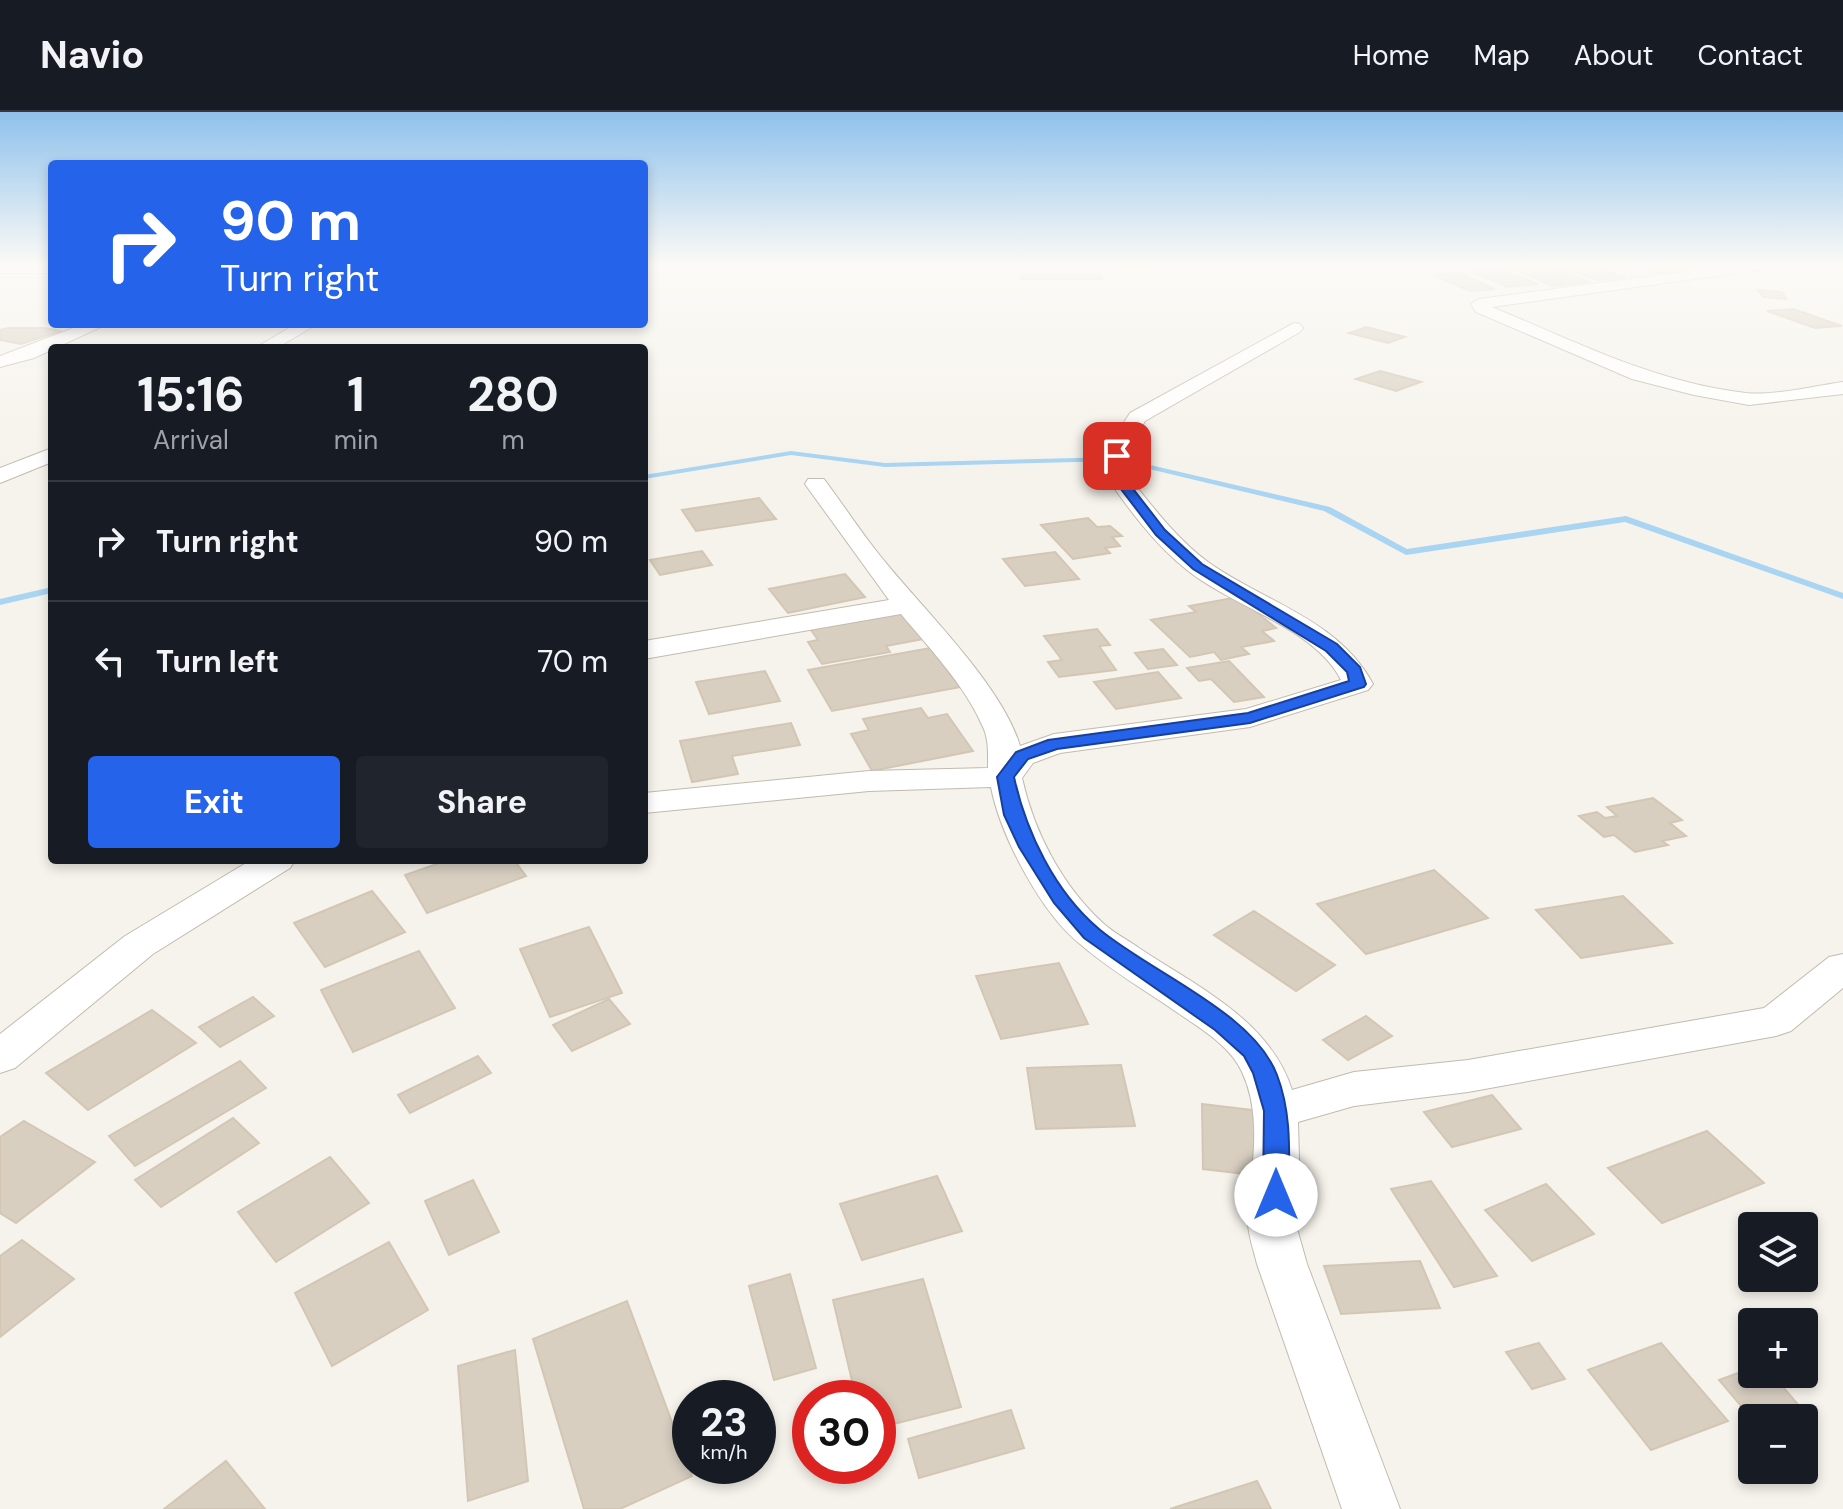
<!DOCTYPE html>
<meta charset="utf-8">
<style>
body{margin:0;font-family:"DM Sans",sans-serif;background:#20242c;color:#f1f3f6;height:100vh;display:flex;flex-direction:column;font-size:30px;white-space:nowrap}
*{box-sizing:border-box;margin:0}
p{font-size:26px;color:#9ea1a6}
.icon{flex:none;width:44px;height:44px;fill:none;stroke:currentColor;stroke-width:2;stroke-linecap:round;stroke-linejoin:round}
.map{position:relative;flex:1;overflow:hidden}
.details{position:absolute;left:48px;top:232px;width:600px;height:520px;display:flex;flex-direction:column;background:#171b24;border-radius:8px;box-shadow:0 4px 12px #0003}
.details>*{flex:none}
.guide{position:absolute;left:48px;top:48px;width:600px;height:168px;border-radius:8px;box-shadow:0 4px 12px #0003;background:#2563eb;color:#fff;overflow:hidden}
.fabs{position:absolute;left:1738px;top:1100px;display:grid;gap:16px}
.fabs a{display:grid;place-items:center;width:80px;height:80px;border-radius:8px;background:#171b24;box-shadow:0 4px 12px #0003;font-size:40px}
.speed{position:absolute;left:672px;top:1268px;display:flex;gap:16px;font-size:40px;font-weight:700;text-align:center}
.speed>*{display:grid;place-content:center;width:104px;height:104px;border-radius:50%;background:#171b24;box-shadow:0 4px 12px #0003;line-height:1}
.speed small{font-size:20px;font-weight:400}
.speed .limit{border:12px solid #d22;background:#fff;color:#111}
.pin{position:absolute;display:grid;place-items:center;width:68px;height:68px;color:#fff;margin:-34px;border-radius:16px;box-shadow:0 4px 12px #0006}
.me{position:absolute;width:88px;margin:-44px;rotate:0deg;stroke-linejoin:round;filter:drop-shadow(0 0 6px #0008)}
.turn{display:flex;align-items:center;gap:28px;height:168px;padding:0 40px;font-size:36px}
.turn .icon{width:104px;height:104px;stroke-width:2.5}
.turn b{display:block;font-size:56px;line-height:68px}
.eta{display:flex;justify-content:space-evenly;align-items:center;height:136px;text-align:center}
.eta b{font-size:48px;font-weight:700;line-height:56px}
.cta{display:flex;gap:16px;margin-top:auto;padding:16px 40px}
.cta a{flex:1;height:92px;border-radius:8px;background:#2563eb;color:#fff;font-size:32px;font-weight:700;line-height:92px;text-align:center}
.cta a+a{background:#20242c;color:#f1f3f6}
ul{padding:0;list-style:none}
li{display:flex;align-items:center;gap:24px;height:120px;padding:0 40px;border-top:2px solid #363941}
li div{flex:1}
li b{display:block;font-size:30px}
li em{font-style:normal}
header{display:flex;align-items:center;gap:48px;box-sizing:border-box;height:112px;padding:0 40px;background:#171b24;border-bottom:2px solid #363941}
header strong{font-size:38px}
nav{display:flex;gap:44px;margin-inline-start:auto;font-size:28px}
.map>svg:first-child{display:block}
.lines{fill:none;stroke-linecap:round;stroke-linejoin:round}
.stream{fill:#a9d4f2;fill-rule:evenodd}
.building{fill:#d8cfc1;stroke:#d3c7b4;stroke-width:2}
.street-casing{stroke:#c2bbae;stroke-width:2}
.street{fill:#fff;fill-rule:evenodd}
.route{fill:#2563eb;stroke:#184099;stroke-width:2}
</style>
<header>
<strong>Navio</strong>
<nav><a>Home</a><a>Map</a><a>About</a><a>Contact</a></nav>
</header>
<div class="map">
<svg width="1843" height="1397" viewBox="0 0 1843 1397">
<rect width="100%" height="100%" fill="#f6f3ec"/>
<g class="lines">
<!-- stream -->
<g class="stream">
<path d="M 791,339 L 885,351 L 1116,345 L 1330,395 L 1407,437 L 1626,404 L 1843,481 L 1843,487 L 1625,410 L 1406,443 L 1324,399 L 1116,349 L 885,355 L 791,343 L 644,367 L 644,363 Z"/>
<path d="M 52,475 L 52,481 L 0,493 L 0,487 Z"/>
</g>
</g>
<!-- building -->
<g class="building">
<path d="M 1538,151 L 1574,165 L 1540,168 L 1504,153 Z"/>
<path d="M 1551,151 L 1663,151 L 1688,159 L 1662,162 L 1635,152 L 1598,156 L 1625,165 L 1597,168 Z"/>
<path d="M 1552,155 L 1590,170 L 1552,174 L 1517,158 Z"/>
<path d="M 1498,156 L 1501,157 L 1538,172 L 1508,175 L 1469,159 Z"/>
<path d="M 1458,161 L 1495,177 L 1470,179 L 1433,163 Z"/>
<path d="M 1021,163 L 1100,163 L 1102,167 L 1022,167 Z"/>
<path d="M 1758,178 L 1782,180 L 1786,187 L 1763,185 Z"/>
<path d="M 1793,197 L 1842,214 L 1815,216 L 1767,199 Z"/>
<path d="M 1366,215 L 1405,225 L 1388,231 L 1349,221 Z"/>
<path d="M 8,216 L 44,216 L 61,219 L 21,232 L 0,228 L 0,218 Z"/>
<path d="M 1380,259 L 1421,270 L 1396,279 L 1356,267 Z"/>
<path d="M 759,386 L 776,407 L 696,419 L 682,398 Z"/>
<path d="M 1088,406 L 1097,415 L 1110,414 L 1122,424 L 1112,425 L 1120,434 L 1105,436 L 1110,441 L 1073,447 L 1041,413 Z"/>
<path d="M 702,439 L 712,453 L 660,463 L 650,448 Z"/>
<path d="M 1055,440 L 1079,467 L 1025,474 L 1003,447 Z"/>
<path d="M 845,462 L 865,485 L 788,501 L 769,477 Z"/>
<path d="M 1238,485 L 1276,516 L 1262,519 L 1274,529 L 1241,535 L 1249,542 L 1221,548 L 1214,540 L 1190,545 L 1151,508 L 1196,500 L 1189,494 Z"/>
<path d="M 902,499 L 923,527 L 886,534 L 890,540 L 822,552 L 808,530 L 818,528 L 809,515 Z"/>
<path d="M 1097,517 L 1110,533 L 1099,534 L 1116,558 L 1059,565 L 1048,550 L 1062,548 L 1044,524 Z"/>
<path d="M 930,536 L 960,575 L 832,599 L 808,558 Z"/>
<path d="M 1163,537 L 1177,553 L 1148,557 L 1135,541 Z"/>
<path d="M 1229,549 L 1264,585 L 1234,590 L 1211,567 L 1199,569 L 1187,556 Z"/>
<path d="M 765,559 L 780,589 L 709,602 L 696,570 Z"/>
<path d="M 1158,560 L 1181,586 L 1116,597 L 1094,570 Z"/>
<path d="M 921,596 L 928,606 L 947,602 L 973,639 L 872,659 L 851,622 L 869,618 L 863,607 Z"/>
<path d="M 791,611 L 800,633 L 732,644 L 738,662 L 692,670 L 680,629 Z"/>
<path d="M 1653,686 L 1682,708 L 1670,711 L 1686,724 L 1662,729 L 1668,733 L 1635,740 L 1614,723 L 1604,725 L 1579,704 L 1597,700 L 1605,706 L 1617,704 L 1607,695 Z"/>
<path d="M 448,748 L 514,748 L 526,764 L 427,801 L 405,763 Z"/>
<path d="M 1434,758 L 1488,806 L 1366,842 L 1317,792 Z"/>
<path d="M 372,779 L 405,820 L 325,855 L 294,811 Z"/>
<path d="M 1623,784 L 1672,831 L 1581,846 L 1536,798 Z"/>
<path d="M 1254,799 L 1335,853 L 1296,879 L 1214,823 Z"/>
<path d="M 589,815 L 622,881 L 550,905 L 520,837 Z"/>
<path d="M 419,839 L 455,896 L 353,940 L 321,878 Z"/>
<path d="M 1059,851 L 1088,912 L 1001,927 L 976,864 Z"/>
<path d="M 253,885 L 274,904 L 220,935 L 199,915 Z"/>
<path d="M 609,887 L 630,912 L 572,939 L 553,913 Z"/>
<path d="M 152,898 L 196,931 L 88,998 L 46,961 Z"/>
<path d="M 1366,904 L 1392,924 L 1348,948 L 1323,928 Z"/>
<path d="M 478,944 L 491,961 L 410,1001 L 398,983 Z"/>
<path d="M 240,949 L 266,976 L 135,1054 L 109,1024 Z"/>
<path d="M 1121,953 L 1135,1014 L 1036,1017 L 1027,956 Z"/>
<path d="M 1492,983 L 1521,1017 L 1452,1035 L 1424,1000 Z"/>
<path d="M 1202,992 L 1260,999 L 1264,1064 L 1203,1057 Z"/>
<path d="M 233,1006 L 259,1031 L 161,1095 L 135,1068 Z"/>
<path d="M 24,1009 L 95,1050 L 16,1111 L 0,1101 L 0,1025 Z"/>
<path d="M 1707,1019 L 1764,1071 L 1662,1111 L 1608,1056 Z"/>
<path d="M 330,1045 L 369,1091 L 276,1150 L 238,1100 Z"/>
<path d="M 937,1064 L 962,1119 L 862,1148 L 840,1092 Z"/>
<path d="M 473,1068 L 499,1120 L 449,1143 L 425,1089 Z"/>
<path d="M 1431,1069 L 1497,1164 L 1454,1175 L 1391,1077 Z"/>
<path d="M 1546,1072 L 1594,1122 L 1532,1149 L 1485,1098 Z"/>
<path d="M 22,1128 L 74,1167 L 0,1225 L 0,1144 Z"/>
<path d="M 389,1130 L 428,1198 L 332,1254 L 295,1181 Z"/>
<path d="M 1420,1149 L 1440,1196 L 1341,1202 L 1324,1154 Z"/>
<path d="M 790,1162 L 816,1256 L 774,1268 L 749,1174 Z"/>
<path d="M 923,1167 L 961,1295 L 878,1316 L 878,1286 L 856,1286 L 833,1188 Z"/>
<path d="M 627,1189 L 692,1364 L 620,1397 L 584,1397 L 533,1227 Z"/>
<path d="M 1539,1231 L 1565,1267 L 1532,1277 L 1506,1240 Z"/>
<path d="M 1661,1231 L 1728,1309 L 1651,1338 L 1588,1258 Z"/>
<path d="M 515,1238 L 528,1369 L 468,1389 L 458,1254 Z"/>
<path d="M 1752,1256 L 1752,1262 L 1772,1262 L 1801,1296 L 1774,1306 L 1752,1307 L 1719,1268 Z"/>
<path d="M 1011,1298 L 1024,1336 L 919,1366 L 908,1327 Z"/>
<path d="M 226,1349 L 265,1397 L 164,1397 Z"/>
<path d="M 1257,1369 L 1271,1397 L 1170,1397 Z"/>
</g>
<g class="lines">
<!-- street casing -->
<g class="street-casing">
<g id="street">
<rect x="0" y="151" width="52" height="10"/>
<path d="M 1089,151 L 1253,151 L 1246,155 L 1096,156 Z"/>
<path d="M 1750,151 L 1789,151 L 1782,155 L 1492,195 C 1574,229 1656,271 1746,281 C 1774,284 1814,274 1843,270 L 1843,282 L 1749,293 L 1694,283 L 1632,267 L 1476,200 L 1471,192 L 1479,187 Z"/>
<path d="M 1294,211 L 1300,212 L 1303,216 L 1300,220 L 1145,309 L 1131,334 L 1125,360 C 1150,391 1175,426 1208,450 C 1264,490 1338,507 1373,572 L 1368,578 L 1250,615 L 1060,641 L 1033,651 L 1022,666 C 1034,720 1062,774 1104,812 C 1114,821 1128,828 1139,836 C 1196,874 1270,908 1292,978 L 1354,960 L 1468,948 L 1764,896 L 1829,845 L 1843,842 L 1843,876 L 1791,919 L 1776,924 L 1468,980 L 1354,994 L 1298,1010 L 1300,1083 L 1296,1113 L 1307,1152 L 1400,1397 L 1342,1397 L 1257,1152 C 1254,1139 1248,1123 1248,1110 C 1250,1062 1264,1006 1242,960 C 1230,933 1198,915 1175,899 C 1143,877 1109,857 1080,832 C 1041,801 1000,723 991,675 L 869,679 L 644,701 L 644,681 L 869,659 L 988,656 C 988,641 989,626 982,613 C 964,572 929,536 901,502 L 644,547 L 644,529 L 889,488 L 805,372 L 808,367 L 824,367 C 845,395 864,425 886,451 C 926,500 1003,575 1020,634 L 1054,622 L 1246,597 L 1341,568 C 1315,516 1231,494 1187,458 C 1154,432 1127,395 1103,360 L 1109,334 L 1130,301 Z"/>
<path d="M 84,212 L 107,212 L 34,246 L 0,255 L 0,244 Z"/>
<path d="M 296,212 L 317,212 L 277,236 L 255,236 Z"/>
<path d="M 52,336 L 52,350 L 0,371 L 0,356 Z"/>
<path d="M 251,748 L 295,748 L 290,756 L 153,842 L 15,956 L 0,961 L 0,922 L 125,824 Z"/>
</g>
</g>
<!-- street -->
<use href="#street" class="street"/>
</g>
<!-- sky -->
<linearGradient id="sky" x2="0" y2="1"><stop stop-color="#8fc1ec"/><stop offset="0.44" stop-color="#fbfaf6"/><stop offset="1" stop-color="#fbfaf6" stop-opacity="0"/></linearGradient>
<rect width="1843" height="346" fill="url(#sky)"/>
<!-- route -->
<path class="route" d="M 1113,342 L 1121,342 L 1120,360 L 1165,418 L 1202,452 L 1337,532 L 1360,555 L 1366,572 L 1364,575 L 1250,611 L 1057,637 L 1028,647 L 1014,665 C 1026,720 1055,780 1099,817 C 1150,860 1253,900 1277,963 C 1292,1002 1289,1042 1289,1083 L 1285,1091 L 1276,1094 L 1267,1091 L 1263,1083 L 1264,999 L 1253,961 L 1244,944 L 1215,918 L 1084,826 L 1054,791 L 1019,735 L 1004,703 L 997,665 L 1016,640 L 1048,628 L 1248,601 L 1349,569 L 1347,560 L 1326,539 L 1193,457 L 1156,423 L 1108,360 Z"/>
</svg>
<div class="fabs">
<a><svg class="icon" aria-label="layers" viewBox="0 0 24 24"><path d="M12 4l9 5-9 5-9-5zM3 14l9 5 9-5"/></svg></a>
<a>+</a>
<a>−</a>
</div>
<div class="speed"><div>23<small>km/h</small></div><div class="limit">30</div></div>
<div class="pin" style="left:1117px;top:344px;background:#d93025"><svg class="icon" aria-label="arrive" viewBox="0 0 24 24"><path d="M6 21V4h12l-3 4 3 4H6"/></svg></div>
<svg class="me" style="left:1276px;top:1083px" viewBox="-20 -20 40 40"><circle r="19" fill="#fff"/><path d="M0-13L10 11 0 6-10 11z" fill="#2563eb"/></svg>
<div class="guide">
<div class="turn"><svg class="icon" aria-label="right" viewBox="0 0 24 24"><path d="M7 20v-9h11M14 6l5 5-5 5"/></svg><div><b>90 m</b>Turn right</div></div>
</div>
<section class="details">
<div class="eta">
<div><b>15:16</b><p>Arrival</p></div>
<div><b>1</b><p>min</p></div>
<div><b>280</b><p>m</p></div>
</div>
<ul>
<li><svg class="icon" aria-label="right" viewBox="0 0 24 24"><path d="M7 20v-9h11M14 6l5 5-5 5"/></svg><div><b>Turn right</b></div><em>90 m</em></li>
<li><svg class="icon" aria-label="left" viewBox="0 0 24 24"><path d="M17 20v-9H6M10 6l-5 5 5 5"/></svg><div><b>Turn left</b></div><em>70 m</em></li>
</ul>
<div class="cta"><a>Exit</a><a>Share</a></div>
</section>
</div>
